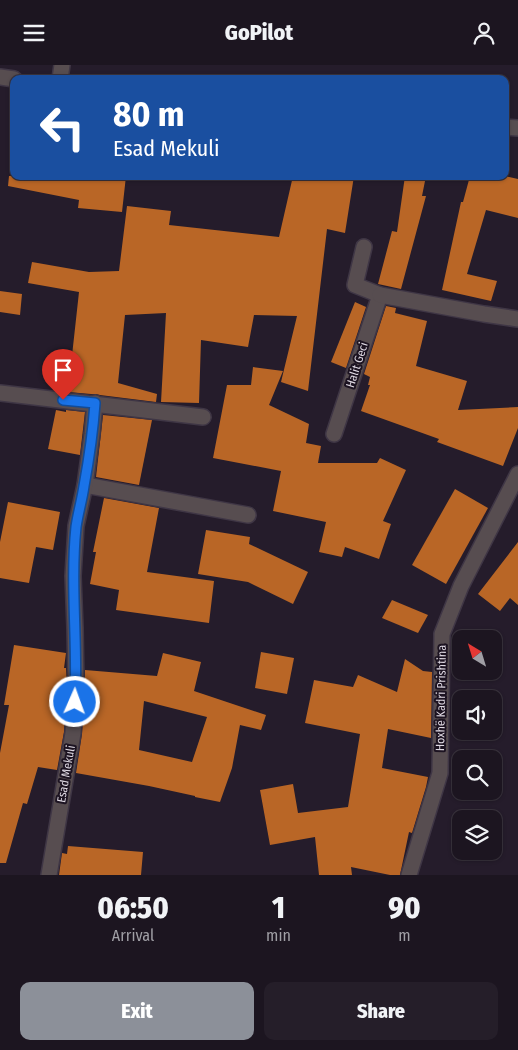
<!DOCTYPE html>
<meta charset="utf-8">
<style>
body{margin:0;font-family:"Fira Sans Condensed",sans-serif;background:#251e29;color:#f1f3f6;height:100vh;display:flex;flex-direction:column;font-size:19px;white-space:nowrap}
*{box-sizing:border-box;margin:0}
p{font-size:16px;color:#a09fa5}
.icon{flex:none;width:28px;height:28px;fill:none;stroke:currentColor;stroke-width:2;stroke-linecap:round;stroke-linejoin:round}
.map{position:relative;height:810px;overflow:hidden}
.side{display:flex;flex-direction:column;background:#1c1520;flex:1}
.side>*{flex:none}
.banner{position:absolute;left:10px;top:10px;width:499px;height:105px;border-radius:10px;box-shadow:0 1px 4px #0004,0 0 0 1px #3a343e;background:#1a4fa0;color:#fff;overflow:hidden}
.needle{width:32px;rotate:322deg}
.buttons{position:absolute;left:452px;top:565px;display:grid;gap:10px}
.buttons a{display:grid;place-items:center;width:50px;height:50px;border-radius:10px;background:#1c1520;box-shadow:0 1px 4px #0004,0 0 0 1px #3a343e;font-size:25px}
.pin{position:absolute;display:grid;place-items:center;width:42px;height:42px;color:#fff;margin:-51px -21px;border-radius:50% 50% 50% 0;rotate:-45deg;box-shadow:0 0 5px #0007}
.pin .icon{rotate:45deg}
.me{position:absolute;width:55px;margin:-28px;rotate:2deg;stroke-linejoin:round;filter:drop-shadow(0 0 4px #0008)}
.turn{display:flex;align-items:center;gap:18px;height:105px;padding:0 20px;font-size:22px}
.turn .icon{width:65px;height:65px;stroke-width:2.5}
.turn b{display:block;font-size:35px;line-height:42px}
.eta{display:flex;justify-content:space-evenly;align-items:center;height:85px;text-align:center}
.eta b{font-size:30px;font-weight:800;line-height:35px}
.action{display:flex;gap:10px;margin-top:auto;padding:10px 20px}
.action a{flex:1;height:58px;border-radius:10px;background:#8c9099;color:#fff;font-size:20px;font-weight:800;line-height:58px;text-align:center}
.action a+a{background:#251e29;color:#f1f3f6}
header{display:flex;justify-content:space-between;align-items:center;height:65px;padding:0 20px;background:#1c1520;font-size:22px;font-weight:800}
.map>svg:first-child{display:block}
.building{fill:#b96626;fill-rule:evenodd}
.lines{fill:none;stroke-linecap:round;stroke-linejoin:round}
.service-casing{stroke:#3f3645;stroke-width:18}
.minor-casing{stroke:#3f3645;stroke-width:18}
.service{stroke:#574d50;stroke-width:15}
.minor{stroke:#574d50;stroke-width:15}
.route-casing{stroke:#114b97;stroke-width:12}
.route{stroke:#1a73e8;stroke-width:9}
.labels{text-anchor:middle;stroke-width:4;stroke-linejoin:round;paint-order:stroke}
.street-label{font-size:12px;fill:#dfd9e3;stroke:#1c1321}
</style>
<header><svg class="icon" aria-label="menu" viewBox="0 0 24 24"><path d="M4 6h16M4 12h16M4 18h16"/></svg>GoPilot<svg class="icon" aria-label="person" viewBox="0 0 24 24"><circle cx="12" cy="8" r="4"/><path d="M4 21q1-7 8-7t8 7"/></svg></header>
<div class="map">
<svg width="518" height="810" viewBox="0 0 518 810">
<rect width="100%" height="100%" fill="#251c2b"/>
<!-- building -->
<g class="building">
<path d="M 9,111 L 126,111 L 122,147 L 78,143 L 79,135 L 8,121 Z"/>
<path d="M 293,111 L 354,111 L 345,168 L 327,164 L 308,326 L 281,317 L 297,251 L 254,250 L 248,282 L 201,275 L 199,338 L 161,337 L 166,248 L 125,250 L 118,318 L 157,329 L 156,337 L 100,330 L 96,329 L 91,329 L 68,327 L 79,227 L 28,218 L 32,197 L 89,207 L 119,206 L 127,141 L 171,146 L 169,160 L 279,172 Z"/>
<path d="M 405,111 L 426,111 L 422,131 L 426,131 L 401,224 L 378,219 L 392,166 L 397,167 Z"/>
<path d="M 470,111 L 505,111 L 518,114 L 518,153 L 486,145 L 467,209 L 497,216 L 491,236 L 442,225 L 461,137 L 463,137 Z"/>
<path d="M 0,226 L 22,229 L 20,250 L 0,247 Z"/>
<path d="M 355,237 L 366,242 L 346,303 L 331,297 Z"/>
<path d="M 386,241 L 396,243 L 395,248 L 427,256 L 416,301 L 467,316 L 458,345 L 518,342 L 518,363 L 503,401 L 437,377 L 439,374 L 361,346 L 370,320 L 368,320 L 370,312 L 364,309 Z"/>
<path d="M 253,302 L 283,306 L 269,340 L 309,359 L 306,378 L 321,381 L 318,398 L 377,398 L 380,393 L 406,405 L 383,456 L 391,459 L 379,494 L 345,482 L 342,492 L 319,487 L 326,457 L 273,446 L 281,406 L 213,393 L 227,320 L 251,320 Z"/>
<path d="M 56,345 L 66,347 L 66,345 L 85,347 L 80,390 L 48,384 Z"/>
<path d="M 103,350 L 152,355 L 139,420 L 96,412 Z"/>
<path d="M 455,424 L 488,443 L 446,519 L 412,500 Z"/>
<path d="M 104,433 L 159,443 L 147,507 L 214,516 L 209,558 L 116,545 L 119,525 L 90,519 L 96,487 L 93,487 Z"/>
<path d="M 8,437 L 60,447 L 53,485 L 36,482 L 29,518 L 0,513 L 0,477 Z"/>
<path d="M 206,465 L 250,472 L 249,479 L 308,507 L 293,539 L 248,517 L 198,509 Z"/>
<path d="M 518,477 L 518,540 L 510,533 L 500,546 L 478,529 Z"/>
<path d="M 392,535 L 428,550 L 418,568 L 382,553 Z"/>
<path d="M 14,580 L 66,588 L 64,603 L 66,603 L 67,621 L 64,667 L 57,705 L 38,702 L 27,739 L 23,738 L 6,798 L 0,798 L 0,688 L 9,640 L 4,640 Z"/>
<path d="M 261,587 L 294,593 L 287,629 L 255,623 Z"/>
<path d="M 163,588 L 201,597 L 194,626 L 266,650 L 261,665 L 240,660 L 232,703 L 220,737 L 195,732 L 195,731 L 149,721 L 76,708 L 82,669 L 85,622 L 85,605 L 157,611 ZM 144,636 L 207,652 L 192,697 L 139,685 Z"/>
<path d="M 405,594 L 423,606 L 432,607 L 431,673 L 388,664 L 382,703 L 428,712 L 426,722 L 412,768 L 409,767 L 400,810 L 390,810 L 351,802 L 352,810 L 319,810 L 315,772 L 270,780 L 260,725 L 293,719 L 298,748 L 348,742 L 360,669 L 305,658 L 314,615 L 353,622 L 358,610 L 397,627 Z"/>
<path d="M 68,781 L 143,787 L 141,810 L 59,810 L 62,788 L 67,789 Z"/>
</g>
<g class="lines">
<!-- service casing -->
<g class="service-casing">
<g id="service">
<path d="M 334,369 L 380,230 L 355,220 L 364,182"/>
<path d="M 85,420 L 248,450"/>
</g>
</g>
<!-- minor casing -->
<g class="minor-casing">
<g id="minor">
<path d="M 0,12 L 14,14"/>
<path d="M 60,14 L 62,0"/>
<path d="M 505,62 L 518,63"/>
<path d="M 380,230 L 484,249 L 518,254"/>
<path d="M 0,328 L 203,352"/>
<path d="M 49,810 L 73,668 L 76,621 L 75,563 L 73,511 L 76,461 L 85,420 L 92,369 L 95,338"/>
<path d="M 409,810 L 440,708 L 442,569 L 461,521 L 518,409"/>
</g>
</g>
<!-- service -->
<use href="#service" class="service"/>
<!-- minor -->
<use href="#minor" class="minor"/>
</g>
<g class="lines">
<!-- route casing -->
<g class="route-casing">
<path id="route" d="M 63,335 L 95,338 C 93,366 89,394 84,421 C 82,435 78,448 76,462 C 70,520 78,579 75,637"/>
</g>
<!-- route -->
<use href="#route" class="route"/>
</g>
<g class="labels">
<!-- street labels -->
<g class="street-label">
<text transform="translate(357 300) rotate(-72)" y="4">Halit Geci</text>
<text transform="translate(441 633) rotate(-89)" y="4">Hoxhë Kadri Prishtina</text>
<text transform="translate(66 709) rotate(-80)" y="4">Esad Mekuli</text>
</g>
</g>
</svg>
<div class="buttons">
<a><svg class="needle" viewBox="-14 -14 28 28"><path d="M0-13l5 13h-10z" fill="#e53935"/><path d="M0 13l5-13h-10z" fill="#a09fa5"/></svg></a>
<a><svg class="icon" aria-label="sound" viewBox="0 0 24 24"><path d="M4 9h4l5-4v14l-5-4H4zM17 9q2 3 0 6"/></svg></a>
<a><svg class="icon" aria-label="search" viewBox="0 0 24 24"><circle cx="10" cy="10" r="6"/><path d="M15 15l6 6"/></svg></a>
<a><svg class="icon" aria-label="layers" viewBox="0 0 24 24"><path d="M12 4l9 5-9 5-9-5zM3 14l9 5 9-5"/></svg></a>
</div>
<div class="pin" style="left:63px;top:335px;background:#d93025"><svg class="icon" aria-label="arrive" viewBox="0 0 24 24"><path d="M6 21V4h12l-3 4 3 4H6"/></svg></div>
<svg class="me" style="left:75px;top:637px" viewBox="-20 -20 40 40"><circle r="17" fill="#1a73e8" stroke="#fff" stroke-width="3"/><path d="M0-11L8 9 0 5-8 9z" fill="#fff"/></svg>
<div class="banner">
<div class="turn"><svg class="icon" aria-label="left" viewBox="0 0 24 24"><path d="M17 20v-9H6M10 6l-5 5 5 5"/></svg><div><b>80 m</b>Esad Mekuli</div></div>
</div>
</div>
<section class="side">
<div class="eta">
<div><b>06:50</b><p>Arrival</p></div>
<div><b>1</b><p>min</p></div>
<div><b>90</b><p>m</p></div>
</div>
<div class="action"><a>Exit</a><a>Share</a></div>
</section>
